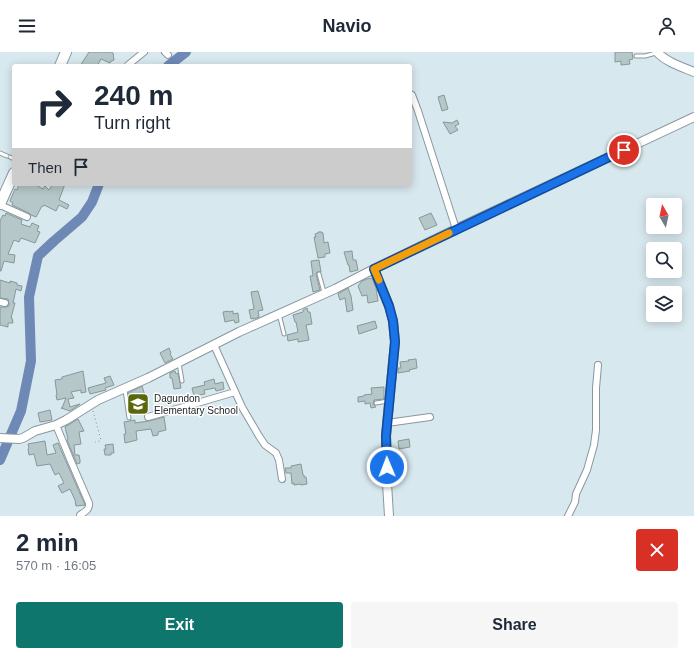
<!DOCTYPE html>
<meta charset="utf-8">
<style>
body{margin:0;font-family:Arial,sans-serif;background:#f6f6f7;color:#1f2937;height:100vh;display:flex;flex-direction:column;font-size:15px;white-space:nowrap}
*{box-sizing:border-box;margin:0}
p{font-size:13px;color:#747a83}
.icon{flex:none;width:22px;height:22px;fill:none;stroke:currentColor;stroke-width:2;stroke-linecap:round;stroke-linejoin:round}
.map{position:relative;height:464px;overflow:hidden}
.details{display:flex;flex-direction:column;background:#fff;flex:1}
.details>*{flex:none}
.hud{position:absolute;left:12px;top:12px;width:400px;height:122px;border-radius:4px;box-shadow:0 2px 10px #0003;background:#fff;color:#1f2937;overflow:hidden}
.needle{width:26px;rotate:351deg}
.fabs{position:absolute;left:646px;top:146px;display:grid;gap:8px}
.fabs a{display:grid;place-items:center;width:36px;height:36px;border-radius:4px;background:#fff;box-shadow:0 2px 10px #0003;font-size:20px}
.pin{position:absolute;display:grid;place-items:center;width:34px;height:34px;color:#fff;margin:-17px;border:2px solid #fff;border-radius:50%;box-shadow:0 1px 4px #0007}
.me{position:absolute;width:44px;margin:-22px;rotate:359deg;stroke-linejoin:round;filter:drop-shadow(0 0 3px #0008)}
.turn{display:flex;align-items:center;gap:14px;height:84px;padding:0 16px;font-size:18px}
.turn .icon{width:52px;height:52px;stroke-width:2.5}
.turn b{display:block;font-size:28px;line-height:34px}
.then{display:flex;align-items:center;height:38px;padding:0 16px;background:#0003;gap:8px;font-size:15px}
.round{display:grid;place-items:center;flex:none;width:42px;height:42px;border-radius:4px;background:#f6f6f7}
.overview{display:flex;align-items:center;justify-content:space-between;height:68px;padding:0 16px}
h1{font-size:24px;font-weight:700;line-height:30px}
.primary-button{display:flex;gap:8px;margin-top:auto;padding:8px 16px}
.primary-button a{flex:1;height:46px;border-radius:4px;background:#0f766e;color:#fff;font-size:16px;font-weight:700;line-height:46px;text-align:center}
.primary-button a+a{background:#f6f6f7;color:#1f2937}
header{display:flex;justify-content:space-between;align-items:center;height:52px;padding:0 16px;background:#fff;font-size:18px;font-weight:700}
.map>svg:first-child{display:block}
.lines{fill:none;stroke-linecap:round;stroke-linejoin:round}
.river{stroke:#6f89b6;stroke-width:10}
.building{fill:#b5c7c8;stroke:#879899}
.service-casing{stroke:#89989e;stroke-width:5}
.minor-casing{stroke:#89989e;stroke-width:8}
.tertiary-casing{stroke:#89989e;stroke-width:10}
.trunk-casing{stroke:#89989e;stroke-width:12}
.path{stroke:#838f94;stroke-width:1;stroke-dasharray:1 3;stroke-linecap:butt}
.service{stroke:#fff;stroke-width:3}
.minor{stroke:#fff;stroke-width:6}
.tertiary{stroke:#fff;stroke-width:8}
.trunk{stroke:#fff;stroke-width:10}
.route-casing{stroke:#114b97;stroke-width:10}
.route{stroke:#1a73e8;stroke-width:7}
.slow{stroke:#f59e0b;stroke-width:7}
.labels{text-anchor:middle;stroke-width:3;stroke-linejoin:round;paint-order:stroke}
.poi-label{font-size:10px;fill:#191f21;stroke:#fff;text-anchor:start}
</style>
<header><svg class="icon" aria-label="menu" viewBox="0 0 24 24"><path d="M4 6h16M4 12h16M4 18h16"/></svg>Navio<svg class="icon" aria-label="person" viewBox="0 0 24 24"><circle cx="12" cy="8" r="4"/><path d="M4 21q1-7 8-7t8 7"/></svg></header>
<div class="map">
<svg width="694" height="464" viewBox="0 0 694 464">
<rect width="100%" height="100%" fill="#d7e8ee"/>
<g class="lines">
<!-- river -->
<g class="river">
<path d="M 168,14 L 186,0"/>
<path d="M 0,408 L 21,359 L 31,309 L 29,245 L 38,204 L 54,189 L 82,165 L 92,150 L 99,132"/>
</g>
</g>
<!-- building -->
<g class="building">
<path d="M 89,0 L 111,0 L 113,1 L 114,8 L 111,9 L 110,11 L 101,7 L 97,14 L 80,14 Z"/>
<path d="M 615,0 L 632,0 L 633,7 L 629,8 L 630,12 L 621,13 L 621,9 L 615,10 Z"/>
<path d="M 444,43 L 448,57 L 442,59 L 438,45 Z"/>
<path d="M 457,68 L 459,72 L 455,74 L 458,78 L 450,82 L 443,70 L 452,71 Z"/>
<path d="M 19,132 L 34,132 L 43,137 L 45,134 L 49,138 L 53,132 L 65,132 L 59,148 L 69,153 L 67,157 L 59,153 L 56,159 L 44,153 L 44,154 L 42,154 L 36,165 L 31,163 L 29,161 L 12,153 L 13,151 L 10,149 L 15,137 L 17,138 Z"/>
<path d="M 6,161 L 22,168 L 21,172 L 30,175 L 32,171 L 39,174 L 37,179 L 40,180 L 35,191 L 21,186 L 19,190 L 14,188 L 8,202 L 15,203 L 14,211 L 4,209 L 1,219 L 0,219 L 0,169 L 3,163 L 5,164 Z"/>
<path d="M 431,161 L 437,173 L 425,178 L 419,166 Z"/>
<path d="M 318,180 L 322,180 L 322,181 L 323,181 L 324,191 L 328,190 L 330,201 L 325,202 L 325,205 L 318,206 L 314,185 L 316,185 L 315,182 L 318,181 Z"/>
<path d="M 352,199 L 353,208 L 356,208 L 358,218 L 350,220 L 349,213 L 348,213 L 344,200 Z"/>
<path d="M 319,208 L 321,220 L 317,220 L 316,222 L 320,238 L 313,240 L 310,224 L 313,224 L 311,209 Z"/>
<path d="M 372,226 L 376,236 L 378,249 L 368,251 L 367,243 L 362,244 L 358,234 L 362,229 L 367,227 Z"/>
<path d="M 0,228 L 10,231 L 10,229 L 17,231 L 17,233 L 22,234 L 21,239 L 16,237 L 13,251 L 15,251 L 11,266 L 12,266 L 13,271 L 8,271 L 8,275 L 0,273 L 0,255 L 6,255 L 9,254 L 9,251 L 8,247 L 0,246 Z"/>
<path d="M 348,236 L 351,244 L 353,258 L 347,260 L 345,246 L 340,248 L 338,242 Z"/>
<path d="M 258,239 L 263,258 L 258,259 L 259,265 L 253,267 L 253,266 L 251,267 L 249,258 L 254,257 L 251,240 Z"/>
<path d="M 307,256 L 308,260 L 310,260 L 312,272 L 306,273 L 309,288 L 298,290 L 298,287 L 288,289 L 287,283 L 298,280 L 296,270 L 295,270 L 293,263 L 303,260 L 303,258 Z"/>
<path d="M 228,259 L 229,260 L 233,259 L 233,262 L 238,261 L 239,270 L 235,271 L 234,268 L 225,270 L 223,260 Z"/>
<path d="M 375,269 L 377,276 L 359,282 L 357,274 Z"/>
<path d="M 169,296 L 171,301 L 170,302 L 173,307 L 165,311 L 160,301 Z"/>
<path d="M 416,307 L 417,316 L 409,318 L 410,319 L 398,321 L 398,316 L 401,316 L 400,310 L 409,309 L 408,308 Z"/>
<path d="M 83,319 L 86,340 L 81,341 L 81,338 L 71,340 L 74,346 L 68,347 L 70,355 L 80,352 L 70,359 L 61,356 L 62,356 L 66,346 L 57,348 L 56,343 L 57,343 L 55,328 L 62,327 L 62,325 Z"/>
<path d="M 175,319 L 176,322 L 178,321 L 181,336 L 174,337 L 172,326 L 170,326 L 170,321 Z"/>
<path d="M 110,324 L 114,333 L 105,336 L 106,338 L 90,342 L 88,336 L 106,331 L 104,326 Z"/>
<path d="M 214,327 L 215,332 L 223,330 L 224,337 L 216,339 L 215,336 L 204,338 L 205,342 L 194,344 L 192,336 L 205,333 L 204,330 Z"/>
<path d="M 142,334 L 146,347 L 144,348 L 145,350 L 138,352 L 139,358 L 131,360 L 128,341 Z"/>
<path d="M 384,335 L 384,347 L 374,348 L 373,352 L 376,355 L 371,356 L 370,351 L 365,352 L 365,349 L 358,350 L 358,345 L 364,344 L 364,343 L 372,342 L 371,336 Z"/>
<path d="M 50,358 L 52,368 L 40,370 L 38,361 Z"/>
<path d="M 164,365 L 166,378 L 158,380 L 158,383 L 153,384 L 151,377 L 136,379 L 137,388 L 125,391 L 124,382 L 126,382 L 124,370 L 135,368 L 135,371 L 149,369 Z"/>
<path d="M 78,367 L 84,379 L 79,380 L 81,392 L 74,393 L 75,403 L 79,403 L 80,408 L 80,411 L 77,412 L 67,388 L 68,387 L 65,375 Z"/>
<path d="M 409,387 L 410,395 L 399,397 L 398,389 Z"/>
<path d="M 45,389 L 47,403 L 56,401 L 53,393 L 58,391 L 85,453 L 76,454 L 75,448 L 70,437 L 62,441 L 58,434 L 64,431 L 59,421 L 55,423 L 50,412 L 37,414 L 34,402 L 29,403 L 28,397 L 29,396 L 28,392 Z"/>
<path d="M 113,392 L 114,401 L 111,401 L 111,403 L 105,403 L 104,397 L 106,397 L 105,393 Z"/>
<path d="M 301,412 L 303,423 L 304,423 L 304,425 L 306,425 L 307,432 L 301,433 L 301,432 L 294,433 L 294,431 L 292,432 L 291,421 L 286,421 L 285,416 L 291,416 L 291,414 Z"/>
</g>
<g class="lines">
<!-- service casing -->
<g class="service-casing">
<g id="service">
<path d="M 636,4 L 645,4 L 656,1"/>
<path d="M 0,101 L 7,104"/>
<path d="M 10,105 L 14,107"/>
<path d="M 319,222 L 324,240"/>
<path d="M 279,262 L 284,282"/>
<path d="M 179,311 L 182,329"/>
<path d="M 125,338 L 129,366"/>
<path d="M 376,351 L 388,349"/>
</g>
</g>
<!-- minor casing -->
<g class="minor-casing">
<g id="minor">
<path d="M 165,0 L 168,3"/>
<path d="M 128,13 L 144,0"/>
<path d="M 412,43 L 418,59 L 456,177"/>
<path d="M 0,153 L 27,165"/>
<path d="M 0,250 L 5,251"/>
<path d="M 214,293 L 242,355 L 259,384 L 265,393 L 276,401 L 279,408 L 282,427"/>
<path d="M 148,365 L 187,354 L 235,340"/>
<path d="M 387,371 L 430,365"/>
<path d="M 56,373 L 70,407 L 89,451 C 90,457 85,460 80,463 L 80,464"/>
<path d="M 568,464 L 575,450 L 576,442 L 587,418 L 594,393 L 596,378 L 596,336 L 598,313"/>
</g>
</g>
<!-- tertiary casing -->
<g class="tertiary-casing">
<g id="tertiary">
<path d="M 657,0 C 666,10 682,15 694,20"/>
<path d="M 374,217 L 389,254 L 393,269 L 395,290 L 386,383 L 387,431 L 389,464"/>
<path d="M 0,386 L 19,387 L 23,386 L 35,379 L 56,373 L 66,368 L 98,348 L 148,326 L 239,280 L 335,237 L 374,217 L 456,177 L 694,65"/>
</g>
</g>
<!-- trunk casing -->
<g class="trunk-casing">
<g id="trunk">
<path d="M 60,14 L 66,0"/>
<path d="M 0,152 L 14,121"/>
</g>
</g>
<!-- path -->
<path class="path" d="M 93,359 L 101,388 L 100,389 L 95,390"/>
<!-- service -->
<use href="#service" class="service"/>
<!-- minor -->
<use href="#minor" class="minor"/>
<!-- tertiary -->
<use href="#tertiary" class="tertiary"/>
<!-- trunk -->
<use href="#trunk" class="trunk"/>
</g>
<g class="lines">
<!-- route casing -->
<g class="route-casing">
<path id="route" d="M 387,415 L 386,384 L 395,290 L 393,269 L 389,254 L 374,217 L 624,98"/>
</g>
<!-- route -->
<use href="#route" class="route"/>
<!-- slow -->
<path class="slow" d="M 379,228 L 374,217 L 449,181"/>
</g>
<!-- icons -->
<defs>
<g id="school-square" transform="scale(1.15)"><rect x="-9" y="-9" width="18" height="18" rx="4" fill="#5a670d" stroke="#fff"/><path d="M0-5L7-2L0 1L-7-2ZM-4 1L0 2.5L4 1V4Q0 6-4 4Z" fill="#fff"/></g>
</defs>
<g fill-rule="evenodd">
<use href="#school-square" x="138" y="352"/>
</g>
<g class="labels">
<!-- poi labels -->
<g class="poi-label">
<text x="154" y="350">Dagundon<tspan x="154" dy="12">Elementary School</tspan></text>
</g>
</g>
</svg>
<div class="fabs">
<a><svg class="needle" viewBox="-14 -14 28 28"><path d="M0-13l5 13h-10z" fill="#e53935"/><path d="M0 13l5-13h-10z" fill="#747a83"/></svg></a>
<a><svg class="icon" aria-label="search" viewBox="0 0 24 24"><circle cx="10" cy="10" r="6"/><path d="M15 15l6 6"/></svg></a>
<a><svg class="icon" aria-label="layers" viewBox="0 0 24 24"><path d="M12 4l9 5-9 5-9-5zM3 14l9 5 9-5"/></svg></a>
</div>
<div class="pin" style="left:624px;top:98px;background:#d93025"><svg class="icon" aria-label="arrive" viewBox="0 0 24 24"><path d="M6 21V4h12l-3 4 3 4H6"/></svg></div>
<svg class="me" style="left:387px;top:415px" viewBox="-20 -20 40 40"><circle r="17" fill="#1a73e8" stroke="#fff" stroke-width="3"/><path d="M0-11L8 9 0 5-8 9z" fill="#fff"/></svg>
<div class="hud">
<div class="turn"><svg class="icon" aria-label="right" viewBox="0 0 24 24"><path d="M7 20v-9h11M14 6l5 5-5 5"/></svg><div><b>240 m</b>Turn right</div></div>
<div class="then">Then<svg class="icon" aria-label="arrive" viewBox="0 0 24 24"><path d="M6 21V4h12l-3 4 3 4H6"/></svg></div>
</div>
</div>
<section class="details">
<div class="overview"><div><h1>2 min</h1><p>570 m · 16:05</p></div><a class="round" style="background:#d93025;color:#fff"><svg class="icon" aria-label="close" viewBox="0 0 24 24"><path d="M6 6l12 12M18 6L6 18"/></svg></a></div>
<div class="primary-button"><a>Exit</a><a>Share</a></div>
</section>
